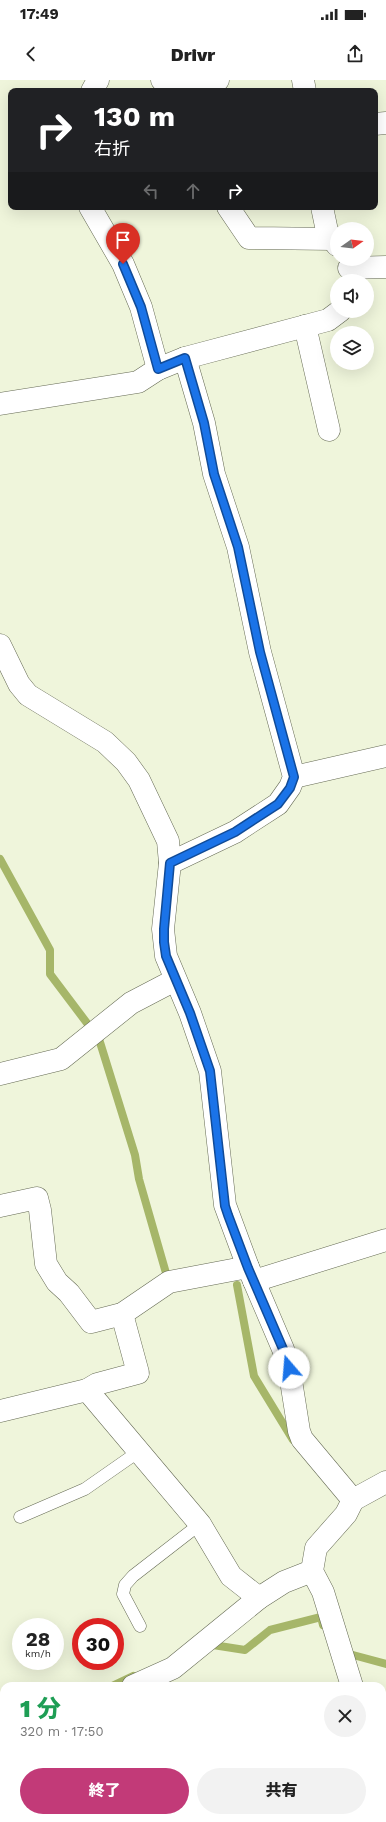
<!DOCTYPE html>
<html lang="ja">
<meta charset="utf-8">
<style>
body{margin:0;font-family:"Work Sans","Noto Sans JP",sans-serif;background:#f2f2f2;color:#222;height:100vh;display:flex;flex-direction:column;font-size:15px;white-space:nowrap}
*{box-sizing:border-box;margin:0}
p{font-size:13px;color:#767676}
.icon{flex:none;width:22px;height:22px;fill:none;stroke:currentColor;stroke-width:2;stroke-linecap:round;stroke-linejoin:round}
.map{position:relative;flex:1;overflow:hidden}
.sheet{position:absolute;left:0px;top:1602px;width:386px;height:140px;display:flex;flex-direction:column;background:#fff;border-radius:12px 12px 0 0;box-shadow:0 4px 16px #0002}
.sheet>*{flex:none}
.banner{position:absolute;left:8px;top:8px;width:370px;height:122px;border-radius:8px;box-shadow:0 4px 16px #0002;background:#202124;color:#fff;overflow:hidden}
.needle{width:26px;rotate:76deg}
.fabs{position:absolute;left:330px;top:142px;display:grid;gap:8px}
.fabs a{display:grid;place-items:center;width:44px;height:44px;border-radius:50%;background:#fff;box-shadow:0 4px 16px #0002;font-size:20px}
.speed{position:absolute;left:12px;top:1538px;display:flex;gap:8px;font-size:20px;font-weight:700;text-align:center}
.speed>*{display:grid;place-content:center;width:52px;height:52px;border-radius:50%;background:#fff;box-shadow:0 4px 16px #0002;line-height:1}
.speed small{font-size:10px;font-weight:400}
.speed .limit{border:6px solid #d22;background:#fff;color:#111}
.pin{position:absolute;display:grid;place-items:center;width:34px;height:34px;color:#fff;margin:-41px -17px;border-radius:50% 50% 50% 0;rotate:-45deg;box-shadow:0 0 4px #0007}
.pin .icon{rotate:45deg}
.me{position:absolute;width:44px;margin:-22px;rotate:342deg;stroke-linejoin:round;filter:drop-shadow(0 0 3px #0008)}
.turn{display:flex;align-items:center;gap:14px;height:84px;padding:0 20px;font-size:18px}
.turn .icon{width:52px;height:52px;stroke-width:2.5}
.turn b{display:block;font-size:28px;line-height:34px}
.lanes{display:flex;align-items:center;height:38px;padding:0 20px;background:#0003;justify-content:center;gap:20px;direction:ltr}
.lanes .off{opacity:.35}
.round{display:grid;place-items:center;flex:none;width:42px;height:42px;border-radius:21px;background:#f2f2f2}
.summary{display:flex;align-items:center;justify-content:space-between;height:68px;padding:0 20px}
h1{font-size:24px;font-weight:800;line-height:30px;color:#1e9e55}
.cta{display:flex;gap:8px;margin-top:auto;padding:8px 20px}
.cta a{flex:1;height:46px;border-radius:24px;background:#c23a78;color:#fff;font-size:16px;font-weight:800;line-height:46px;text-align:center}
.cta a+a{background:#f2f2f2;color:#222}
.status{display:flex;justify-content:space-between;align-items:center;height:28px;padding:0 20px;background:#fff;direction:ltr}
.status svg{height:11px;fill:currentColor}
header{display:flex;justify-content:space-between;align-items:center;height:52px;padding:0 20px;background:#fff;font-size:18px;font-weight:800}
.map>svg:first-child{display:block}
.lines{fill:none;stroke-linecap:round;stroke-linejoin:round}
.stream{stroke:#a6b669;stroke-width:8}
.lane-casing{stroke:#656a54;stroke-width:13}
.street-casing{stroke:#656a54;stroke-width:23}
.lane{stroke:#fff;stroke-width:12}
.street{stroke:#fff;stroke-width:22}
.route-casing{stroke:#114b97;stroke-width:10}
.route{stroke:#1a73e8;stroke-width:7}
</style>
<div class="status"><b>17:49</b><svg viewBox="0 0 49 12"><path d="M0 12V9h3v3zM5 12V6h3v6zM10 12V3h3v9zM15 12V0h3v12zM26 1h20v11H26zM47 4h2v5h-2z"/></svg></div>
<header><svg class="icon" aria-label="back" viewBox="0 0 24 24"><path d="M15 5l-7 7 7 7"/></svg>Drivr<svg class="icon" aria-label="share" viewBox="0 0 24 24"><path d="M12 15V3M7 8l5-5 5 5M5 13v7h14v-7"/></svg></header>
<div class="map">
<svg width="386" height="1742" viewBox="0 0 386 1742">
<rect width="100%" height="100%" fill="#eff5db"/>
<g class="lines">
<!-- stream -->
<g class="stream">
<path d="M 0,779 L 50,870 L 50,894 L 99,959 L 135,1075 L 139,1099 L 166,1193"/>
<path d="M 237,1205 L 254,1296 L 293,1360"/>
<path d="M 213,1565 L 245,1570 L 270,1550 L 321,1537 L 323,1545"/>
<path d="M 353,1575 L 386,1584"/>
<path d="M 112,1606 L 133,1596"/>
<path d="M 382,1666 L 386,1679"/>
</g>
<!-- lane casing -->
<g class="lane-casing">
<g id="lane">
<path d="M 20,1437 L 85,1409 L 138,1372"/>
<path d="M 140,1546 L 123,1514 L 125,1505 L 133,1496 L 200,1444"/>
</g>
</g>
<!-- street casing -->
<g class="street-casing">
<g id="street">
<path d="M 162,0 L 218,0"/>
<path d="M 303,0 L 305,11"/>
<path d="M 92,11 L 98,0"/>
<path d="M 375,44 L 386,43"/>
<path d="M 90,127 L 123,184 L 141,227 L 158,289"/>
<path d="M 228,127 L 249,158 L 333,159"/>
<path d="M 322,127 L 327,151 L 337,165"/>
<path d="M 349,188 L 386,187"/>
<path d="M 305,246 L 329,350"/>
<path d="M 0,324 L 138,302 L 158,289 L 185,278 L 328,240 L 340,231"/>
<path d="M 0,565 L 19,604 L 28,615 L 105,662 L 126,682 L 139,700 L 168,761 L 170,783 L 163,849 L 166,876 L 190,933 L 210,991 L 225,1125 L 248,1187 L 283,1269 L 289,1288 L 299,1351 L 302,1359 L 353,1420"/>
<path d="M 294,697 L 386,676"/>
<path d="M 170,783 L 235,752 L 278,724 L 290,707 L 294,697 L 260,572 L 238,467 L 214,394 L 204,343 L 185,278"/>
<path d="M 0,994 L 61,979 L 131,923 L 175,900"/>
<path d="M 0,1126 L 37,1118 L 40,1130 L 46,1184 L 57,1202 L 69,1213 L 91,1242 L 122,1234 L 169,1202 L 248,1187"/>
<path d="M 254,1201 L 386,1160"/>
<path d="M 87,1310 L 97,1304 L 138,1293 L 122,1234"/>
<path d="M 0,1331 L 87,1310 L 200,1444 L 231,1496 L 259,1518"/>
<path d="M 133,1606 L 173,1588 L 259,1518 L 284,1502 L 312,1491"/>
<path d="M 352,1606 L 323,1512 L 312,1491 L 316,1468 L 346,1434 L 353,1420 L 386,1402"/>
<path d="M 0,1667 L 4,1665"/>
<path d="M 382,1691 L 386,1703"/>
</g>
</g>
<!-- lane -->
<use href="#lane" class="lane"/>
<!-- street -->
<use href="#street" class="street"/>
</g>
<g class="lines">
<!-- route casing -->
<g class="route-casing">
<path id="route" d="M 123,184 L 141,227 L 158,289 L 185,278 L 204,343 L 214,394 L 238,467 L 260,572 L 294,697 L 290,708 L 278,724 L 235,752 L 170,783 L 164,849 L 164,862 L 166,876 L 190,933 L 210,991 L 225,1126 L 228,1135 L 248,1188 L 283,1269 L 289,1288"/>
</g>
<!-- route -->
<use href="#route" class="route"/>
</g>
</svg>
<div class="fabs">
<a><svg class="needle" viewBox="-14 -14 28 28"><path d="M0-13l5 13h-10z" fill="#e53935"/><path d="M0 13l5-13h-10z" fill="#767676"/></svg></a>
<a><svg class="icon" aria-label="sound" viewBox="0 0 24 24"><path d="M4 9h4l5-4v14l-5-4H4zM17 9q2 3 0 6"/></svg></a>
<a><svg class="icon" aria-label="layers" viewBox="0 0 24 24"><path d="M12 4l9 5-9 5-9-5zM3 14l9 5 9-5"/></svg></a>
</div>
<div class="speed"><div>28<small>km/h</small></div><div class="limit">30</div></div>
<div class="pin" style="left:123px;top:184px;background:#d93025"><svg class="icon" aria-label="arrive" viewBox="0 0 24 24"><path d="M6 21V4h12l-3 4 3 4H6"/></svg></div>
<svg class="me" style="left:289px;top:1288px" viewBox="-20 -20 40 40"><circle r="19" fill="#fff"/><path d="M0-13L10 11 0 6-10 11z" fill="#1a73e8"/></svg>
<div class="banner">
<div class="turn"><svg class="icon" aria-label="right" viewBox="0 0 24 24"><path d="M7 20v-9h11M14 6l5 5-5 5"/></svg><div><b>130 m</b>右折</div></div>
<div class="lanes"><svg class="icon off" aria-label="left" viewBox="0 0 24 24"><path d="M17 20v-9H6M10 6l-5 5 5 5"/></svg><svg class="icon off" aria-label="ahead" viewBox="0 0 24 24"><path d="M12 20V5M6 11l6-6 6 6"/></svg><svg class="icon" aria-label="right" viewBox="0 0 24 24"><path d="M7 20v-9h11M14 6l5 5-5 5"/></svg></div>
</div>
<section class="sheet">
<div class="summary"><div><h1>1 分</h1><p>320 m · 17:50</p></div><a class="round"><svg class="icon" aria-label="close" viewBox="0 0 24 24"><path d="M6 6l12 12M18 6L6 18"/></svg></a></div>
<div class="cta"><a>終了</a><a>共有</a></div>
</section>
</div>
